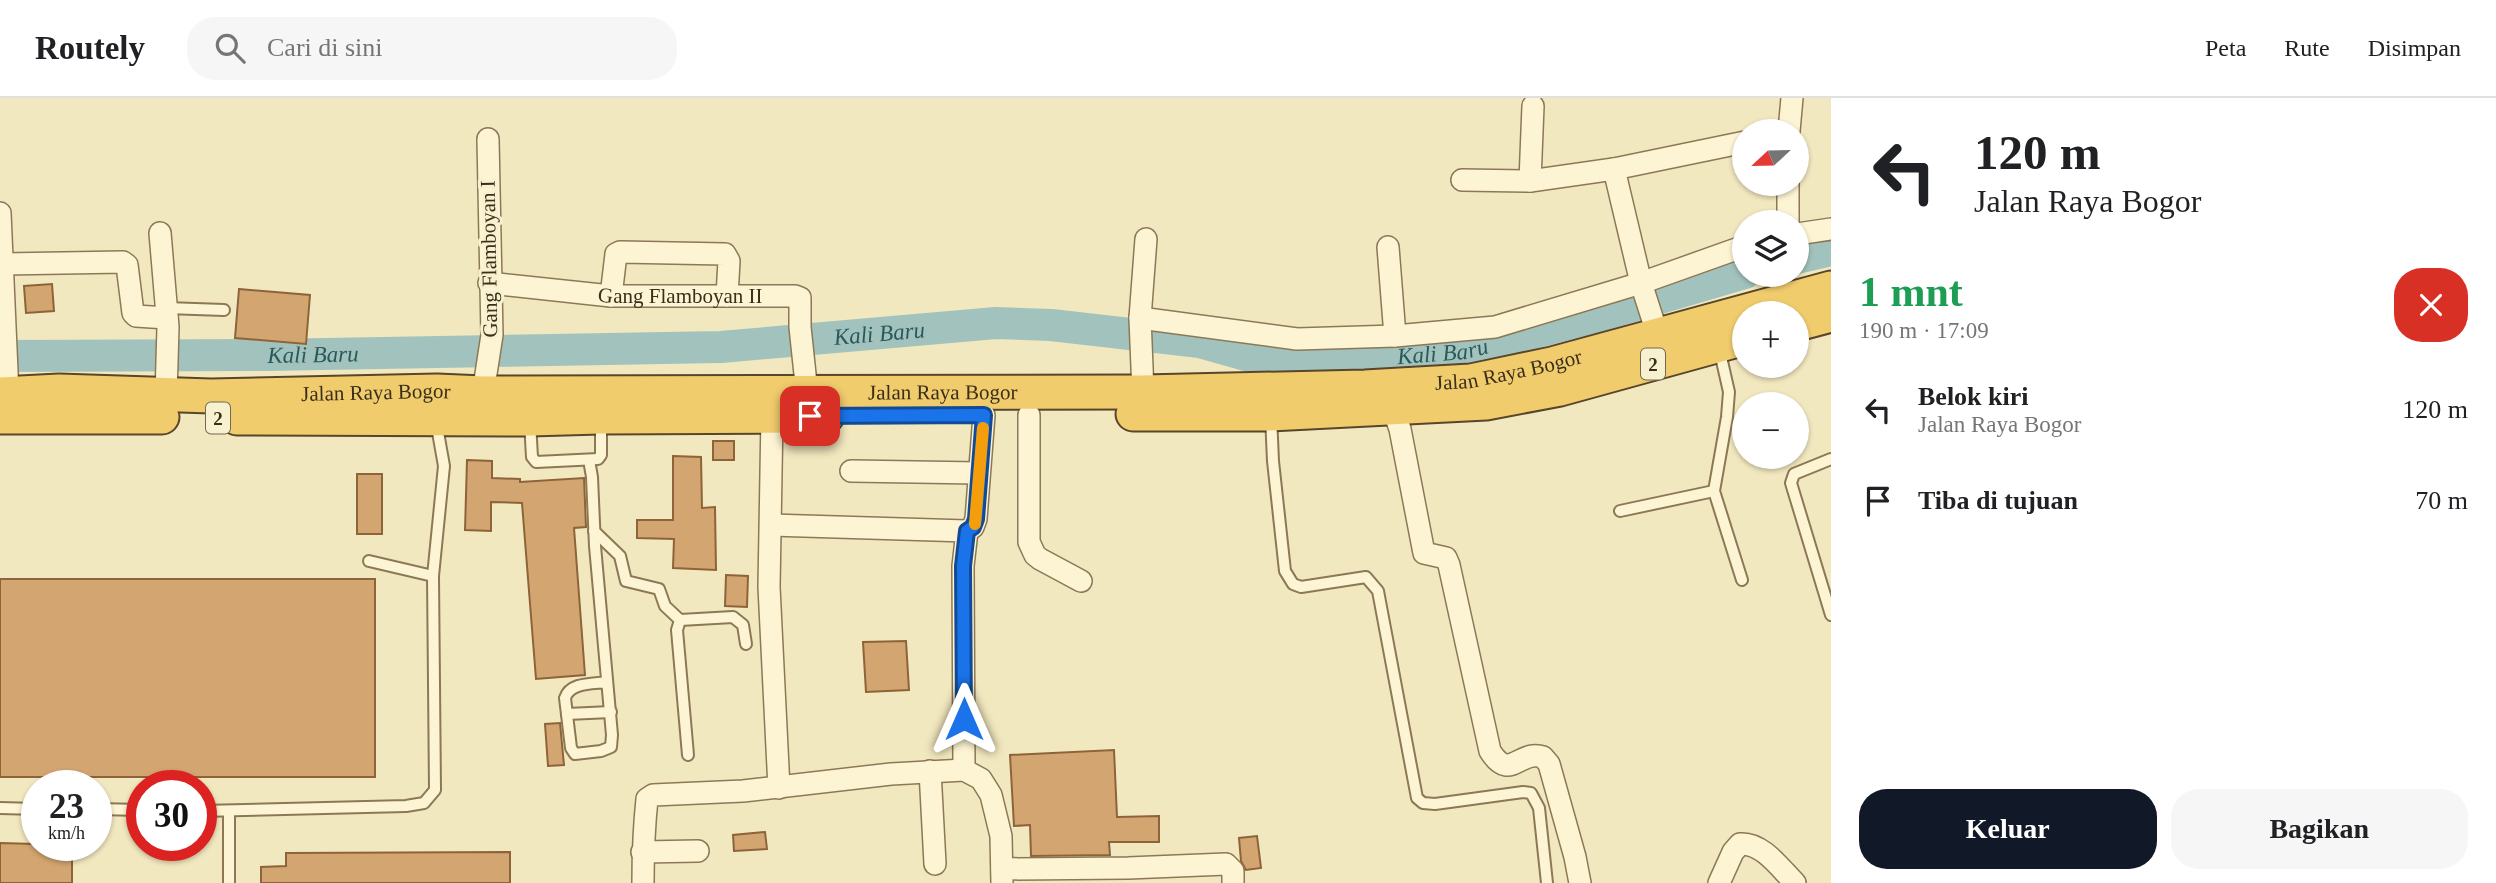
<!DOCTYPE html>
<html lang="id">
<meta charset="utf-8">
<style>
body{margin:0;font-family:"Times New Roman",serif;background:#f6f6f6;color:#202124;height:100vh;display:flex;flex-direction:column;font-size:26px;white-space:nowrap}
*{box-sizing:border-box;margin:0}
p{font-size:23px;color:#757577}
.icon{flex:none;width:38px;height:38px;fill:none;stroke:currentColor;stroke-width:2;stroke-linecap:round;stroke-linejoin:round}
.map{position:relative;flex:1;overflow:hidden}
.drawer{display:flex;flex-direction:column;background:#fff;width:665px}
.drawer>*{flex:none}
.banner{background:#fff;color:#202124;overflow:hidden}
.needle{width:46px;rotate:248deg}
.buttons{position:absolute;left:1732px;top:21px;display:grid;gap:14px}
.buttons a{display:grid;place-items:center;width:77px;height:77px;border-radius:50%;background:#fff;box-shadow:0 2px 5px #0004;font-size:35px}
.speed{position:absolute;left:21px;top:672px;display:flex;gap:14px;font-size:35px;font-weight:700;text-align:center}
.speed>*{display:grid;place-content:center;width:91px;height:91px;border-radius:50%;background:#fff;box-shadow:0 2px 5px #0004;line-height:1}
.speed small{font-size:18px;font-weight:400}
.speed .limit{border:10px solid #d22;background:#fff;color:#111}
.pin{position:absolute;display:grid;place-items:center;width:60px;height:60px;color:#fff;margin:-30px;border-radius:14px;box-shadow:0 4px 10px #0006}
.me{position:absolute;width:77px;margin:-38px;rotate:0deg;stroke-linejoin:round;filter:drop-shadow(0 0 5px #0008)}
.turn{display:flex;align-items:center;gap:24px;height:147px;padding:0 28px;font-size:32px}
.turn .icon{width:91px;height:91px;stroke-width:2.5}
.turn b{display:block;font-size:49px;line-height:60px}
.round{display:grid;place-items:center;flex:none;width:74px;height:74px;border-radius:28px;background:#f6f6f6}
.summary{display:flex;align-items:center;justify-content:space-between;height:119px;padding:0 28px}
h1{font-size:42px;font-weight:800;line-height:52px;color:#1e9e55}
.button{display:flex;gap:14px;margin-top:auto;padding:14px 28px}
.button a{flex:1;height:80px;border-radius:28px;background:#111827;color:#fff;font-size:28px;font-weight:800;line-height:80px;text-align:center}
.button a+a{background:#f6f6f6;color:#202124}
ul{padding:0;list-style:none}
li{display:flex;align-items:center;gap:21px;height:91px;padding:0 28px}
li div{flex:1}
li b{display:block;font-size:26px}
li em{font-style:normal}
header{display:flex;align-items:center;gap:42px;box-sizing:border-box;height:98px;padding:0 35px;background:#fff;border-bottom:2px solid #e0e0e0}
header strong{font-size:33px}
nav{display:flex;gap:38px;margin-inline-start:auto;font-size:24px}
.search{width:490px;height:63px;background:#f6f6f6;display:flex;align-items:center;gap:18px;box-sizing:border-box;padding:0 24px;border-radius:28px;color:#757577;font-size:26px}
main{display:flex;flex:1;min-height:0}
.map>svg:first-child{display:block}
.lines{fill:none;stroke-linecap:round;stroke-linejoin:round}
.river{stroke:#a2c3bd;stroke-width:32}
.building{fill:#d3a571;stroke:#8d6439;stroke-width:2}
.service-casing{stroke:#8c7856;stroke-width:14}
.minor-casing{stroke:#8c7856;stroke-width:24}
.trunk-casing{stroke:#59452a;stroke-width:37}
.service{stroke:#fcf4d3;stroke-width:10}
.minor{stroke:#fcf4d3;stroke-width:21}
.trunk{stroke:#f1cc6d;stroke-width:33}
.route-casing{stroke:#114b97;stroke-width:18}
.route{stroke:#1a73e8;stroke-width:12}
.slow{stroke:#f59e0b;stroke-width:12}
.labels{text-anchor:middle;stroke-width:6;stroke-linejoin:round;paint-order:stroke}
.shield{fill:#f8f1cf;stroke:#736851;stroke-width:2}
.shield-label{font-size:19px;font-weight:bold;fill:#3a2e1b}
.street-label{font-size:21px;fill:#3a2e1b;stroke:#f8f1cf}
.water-label{font-size:23px;font-style:italic;fill:#29595b;stroke:#f8f1cf}
</style>
<header>
<strong>Routely</strong>
<div class="search"><svg class="icon" aria-label="search" viewBox="0 0 24 24"><circle cx="10" cy="10" r="6"/><path d="M15 15l6 6"/></svg>Cari di sini</div>
<nav><a>Peta</a><a>Rute</a><a>Disimpan</a></nav>
</header>
<main>
<div class="map">
<svg width="1831" height="785" viewBox="0 0 1831 785">
<rect width="100%" height="100%" fill="#f2e8bf"/>
<g class="lines">
<!-- river -->
<g class="river">
<path d="M 1797,160 L 1831,152"/>
<path id="s1" d="M 0,258 L 267,257 L 721,249 L 996,225 L 1051,227 L 1200,244 L 1246,257 L 1349,262 L 1465,253 L 1606,216 L 1745,175"/>
</g>
</g>
<!-- building -->
<g class="building">
<path d="M 52,186 L 54,213 L 26,215 L 24,188 Z"/>
<path d="M 239,191 L 310,197 L 306,246 L 235,240 Z"/>
<rect x="713" y="343" width="21" height="19"/>
<path d="M 673,358 L 701,359 L 702,410 L 715,409 L 716,472 L 673,470 L 674,441 L 637,440 L 637,422 L 673,422 Z"/>
<path d="M 467,362 L 492,363 L 492,380 L 520,381 L 520,384 L 584,380 L 586,429 L 574,430 L 585,577 L 536,581 L 522,405 L 491,404 L 491,433 L 465,432 Z"/>
<rect x="357" y="376" width="25" height="60"/>
<path d="M 726,477 L 748,478 L 747,509 L 725,508 Z"/>
<rect x="0" y="481" width="375" height="198"/>
<path d="M 906,543 L 909,592 L 866,594 L 863,544 Z"/>
<path d="M 560,625 L 564,667 L 548,668 L 545,626 Z"/>
<path d="M 1114,652 L 1117,719 L 1159,718 L 1159,744 L 1109,744 L 1110,757 L 1031,758 L 1030,727 L 1014,728 L 1010,657 Z"/>
<path d="M 765,734 L 767,751 L 734,753 L 733,737 Z"/>
<path d="M 1257,738 L 1261,770 L 1246,772 L 1241,763 L 1239,740 Z"/>
<path d="M 0,745 L 72,747 L 72,785 L 0,785 Z"/>
<path d="M 510,754 L 510,785 L 261,785 L 261,769 L 286,768 L 286,755 Z"/>
</g>
<g class="lines">
<!-- service casing -->
<g class="service-casing">
<g id="service">
<path d="M 166,210 L 224,212"/>
<path d="M 1719,250 L 1729,294 L 1727,319 L 1714,393 L 1742,482"/>
<path d="M 1271,318 L 1273,363 L 1285,473 L 1293,486 L 1301,489 L 1366,479 L 1378,493 L 1417,700 L 1423,705 L 1435,706 L 1523,694 L 1531,695 L 1539,710 L 1547,785"/>
<path d="M 530,324 L 532,359 L 536,364 L 598,361 L 601,357 L 601,324"/>
<path d="M 1831,361 L 1794,376 L 1791,385 L 1831,517"/>
<path d="M 589,362 L 592,379 L 595,448 L 612,637 L 611,649 L 601,653 L 575,656 L 571,650 L 565,600 C 570,584 593,586 607,584"/>
<path d="M 1620,413 L 1714,393"/>
<path d="M 594,433 L 620,458 L 626,483 L 659,491 L 665,508 L 680,522 L 677,532 L 688,657"/>
<path d="M 369,463 L 433,478"/>
<path d="M 680,522 L 733,519 L 743,527 L 746,546"/>
<path d="M 567,616 L 611,614"/>
<path d="M 0,710 L 37,711"/>
<path d="M 96,711 L 142,712"/>
<path d="M 201,713 L 406,708 L 424,705 L 435,692 L 433,478 L 444,368 L 436,323"/>
<path d="M 229,713 L 229,785"/>
</g>
</g>
<!-- minor casing -->
<g class="minor-casing">
<g id="minor">
<path d="M 1789,33 L 1792,0"/>
<path d="M 1614,71 L 1641,185 L 1658,238"/>
<path d="M 1462,82 L 1530,83 L 1614,71 L 1745,44"/>
<path d="M 1530,83 L 1533,8"/>
<path d="M 0,115 L 8,296"/>
<path d="M 1788,124 L 1788,86"/>
<path d="M 160,135 L 168,229 L 166,298"/>
<path d="M 1797,136 L 1831,131"/>
<path d="M 1388,149 L 1395,238"/>
<path d="M 3,166 L 123,164 L 127,167 L 133,215 L 136,218 L 167,220"/>
<path id="s2" d="M 489,185 L 611,198 L 795,198 L 800,200 L 800,229 L 807,295"/>
<path d="M 611,198 L 616,156 L 620,154 L 725,156 L 729,163 L 727,198"/>
<path d="M 1140,220 L 1297,241 L 1395,238 L 1495,229 L 1641,185 L 1745,148"/>
<path d="M 1143,294 L 1140,220 L 1146,141"/>
<path d="M 483,295 L 492,237 L 488,41"/>
<path d="M 1393,311 L 1400,331 L 1424,455 L 1446,460 L 1449,467 L 1490,653 C 1510,685 1519,651 1543,659 L 1549,666 L 1575,759 L 1580,785"/>
<path d="M 1029,317 L 1029,444 L 1035,457 L 1040,461 L 1081,483"/>
<path d="M 772,318 L 769,489 L 779,690"/>
<path d="M 851,373 L 979,375"/>
<path d="M 771,427 L 967,433 L 963,468 L 964,672"/>
<path d="M 967,433 L 973,429 L 976,421 L 984,317"/>
<path d="M 930,673 L 935,766"/>
<path d="M 642,754 L 698,753"/>
<path d="M 1002,771 L 1128,770 L 1226,766 L 1233,773 L 1233,785"/>
<path d="M 643,785 C 643,757 644,729 647,701 L 653,697 L 743,693 L 891,676 L 964,672 L 981,681 L 991,697 L 1001,738 L 1002,785"/>
<path d="M 1719,785 L 1733,754 L 1740,746 C 1762,744 1780,770 1795,785"/>
</g>
</g>
<!-- trunk casing -->
<g class="trunk-casing">
<g id="trunk">
<path d="M 1797,226 L 1831,217"/>
<path id="s3" d="M 0,296 L 59,293 L 211,298 L 437,293 L 483,295 L 1143,294 L 1365,289 L 1471,283 L 1552,266 L 1831,190"/>
<path d="M 1133,316 L 1270,316 L 1486,305 L 1560,291 L 1745,240"/>
<path d="M 0,319 L 162,319"/>
<path d="M 237,320 L 530,321 L 600,319 L 827,318"/>
</g>
</g>
<!-- service -->
<use href="#service" class="service"/>
<!-- minor -->
<use href="#minor" class="minor"/>
<!-- trunk -->
<use href="#trunk" class="trunk"/>
</g>
<g class="lines">
<!-- route casing -->
<g class="route-casing">
<path id="route" d="M 810,318 L 984,317 L 976,421 L 973,429 L 967,433 L 963,468 L 964,621"/>
</g>
<!-- route -->
<use href="#route" class="route"/>
<!-- slow -->
<path class="slow" d="M 975,426 L 983,330"/>
</g>
<g class="labels">
<!-- shield labels -->
<g class="shield">
<rect x="1641" y="250.5" width="24" height="31" rx="5"/>
<rect x="206" y="304.5" width="24" height="31" rx="5"/>
</g>
<g class="shield-label">
<text x="1653" y="273">2</text>
<text x="218" y="327">2</text>
</g>
<!-- street labels -->
<g class="street-label">
<text transform="translate(489 161) rotate(-91)" y="7">Gang Flamboyan I</text>
<text dy="7" stroke="none"><textPath href="#s2" startOffset="192">Gang Flamboyan II</textPath></text>
<text dy="7" stroke="none"><textPath href="#s3" startOffset="1510">Jalan Raya Bogor</textPath></text>
<text dy="7" stroke="none"><textPath href="#s3" startOffset="943">Jalan Raya Bogor</textPath></text>
<text dy="7" stroke="none"><textPath href="#s3" startOffset="376">Jalan Raya Bogor</textPath></text>
</g>
<!-- water labels -->
<g class="water-label">
<text dy="8" stroke="none"><textPath href="#s1" startOffset="880">Kali Baru</textPath></text>
<text dy="8" stroke="none"><textPath href="#s1" startOffset="1447">Kali Baru</textPath></text>
<text dy="8" stroke="none"><textPath href="#s1" startOffset="313">Kali Baru</textPath></text>
</g>
</g>
</svg>
<div class="buttons">
<a><svg class="needle" viewBox="-14 -14 28 28"><path d="M0-13l5 13h-10z" fill="#e53935"/><path d="M0 13l5-13h-10z" fill="#757577"/></svg></a>
<a><svg class="icon" aria-label="layers" viewBox="0 0 24 24"><path d="M12 4l9 5-9 5-9-5zM3 14l9 5 9-5"/></svg></a>
<a>+</a>
<a>−</a>
</div>
<div class="speed"><div>23<small>km/h</small></div><div class="limit">30</div></div>
<div class="pin" style="left:810px;top:318px;background:#d93025"><svg class="icon" aria-label="arrive" viewBox="0 0 24 24"><path d="M6 21V4h12l-3 4 3 4H6"/></svg></div>
<svg class="me" style="left:964px;top:621px" viewBox="-20 -20 40 40"><path d="M0-17L14 15 0 8-14 15z" fill="#1a73e8" stroke="#fff" stroke-width="4"/></svg>
</div>
<section class="drawer">
<div class="banner">
<div class="turn"><svg class="icon" aria-label="left" viewBox="0 0 24 24"><path d="M17 20v-9H6M10 6l-5 5 5 5"/></svg><div><b>120 m</b>Jalan Raya Bogor</div></div>
</div>
<div class="summary"><div><h1>1 mnt</h1><p>190 m · 17:09</p></div><a class="round" style="background:#d93025;color:#fff"><svg class="icon" aria-label="close" viewBox="0 0 24 24"><path d="M6 6l12 12M18 6L6 18"/></svg></a></div>
<ul>
<li><svg class="icon" aria-label="left" viewBox="0 0 24 24"><path d="M17 20v-9H6M10 6l-5 5 5 5"/></svg><div><b>Belok kiri</b><p>Jalan Raya Bogor</p></div><em>120 m</em></li>
<li><svg class="icon" aria-label="arrive" viewBox="0 0 24 24"><path d="M6 21V4h12l-3 4 3 4H6"/></svg><div><b>Tiba di tujuan</b></div><em>70 m</em></li>
</ul>
<div class="button"><a>Keluar</a><a>Bagikan</a></div>
</section>
</main>
